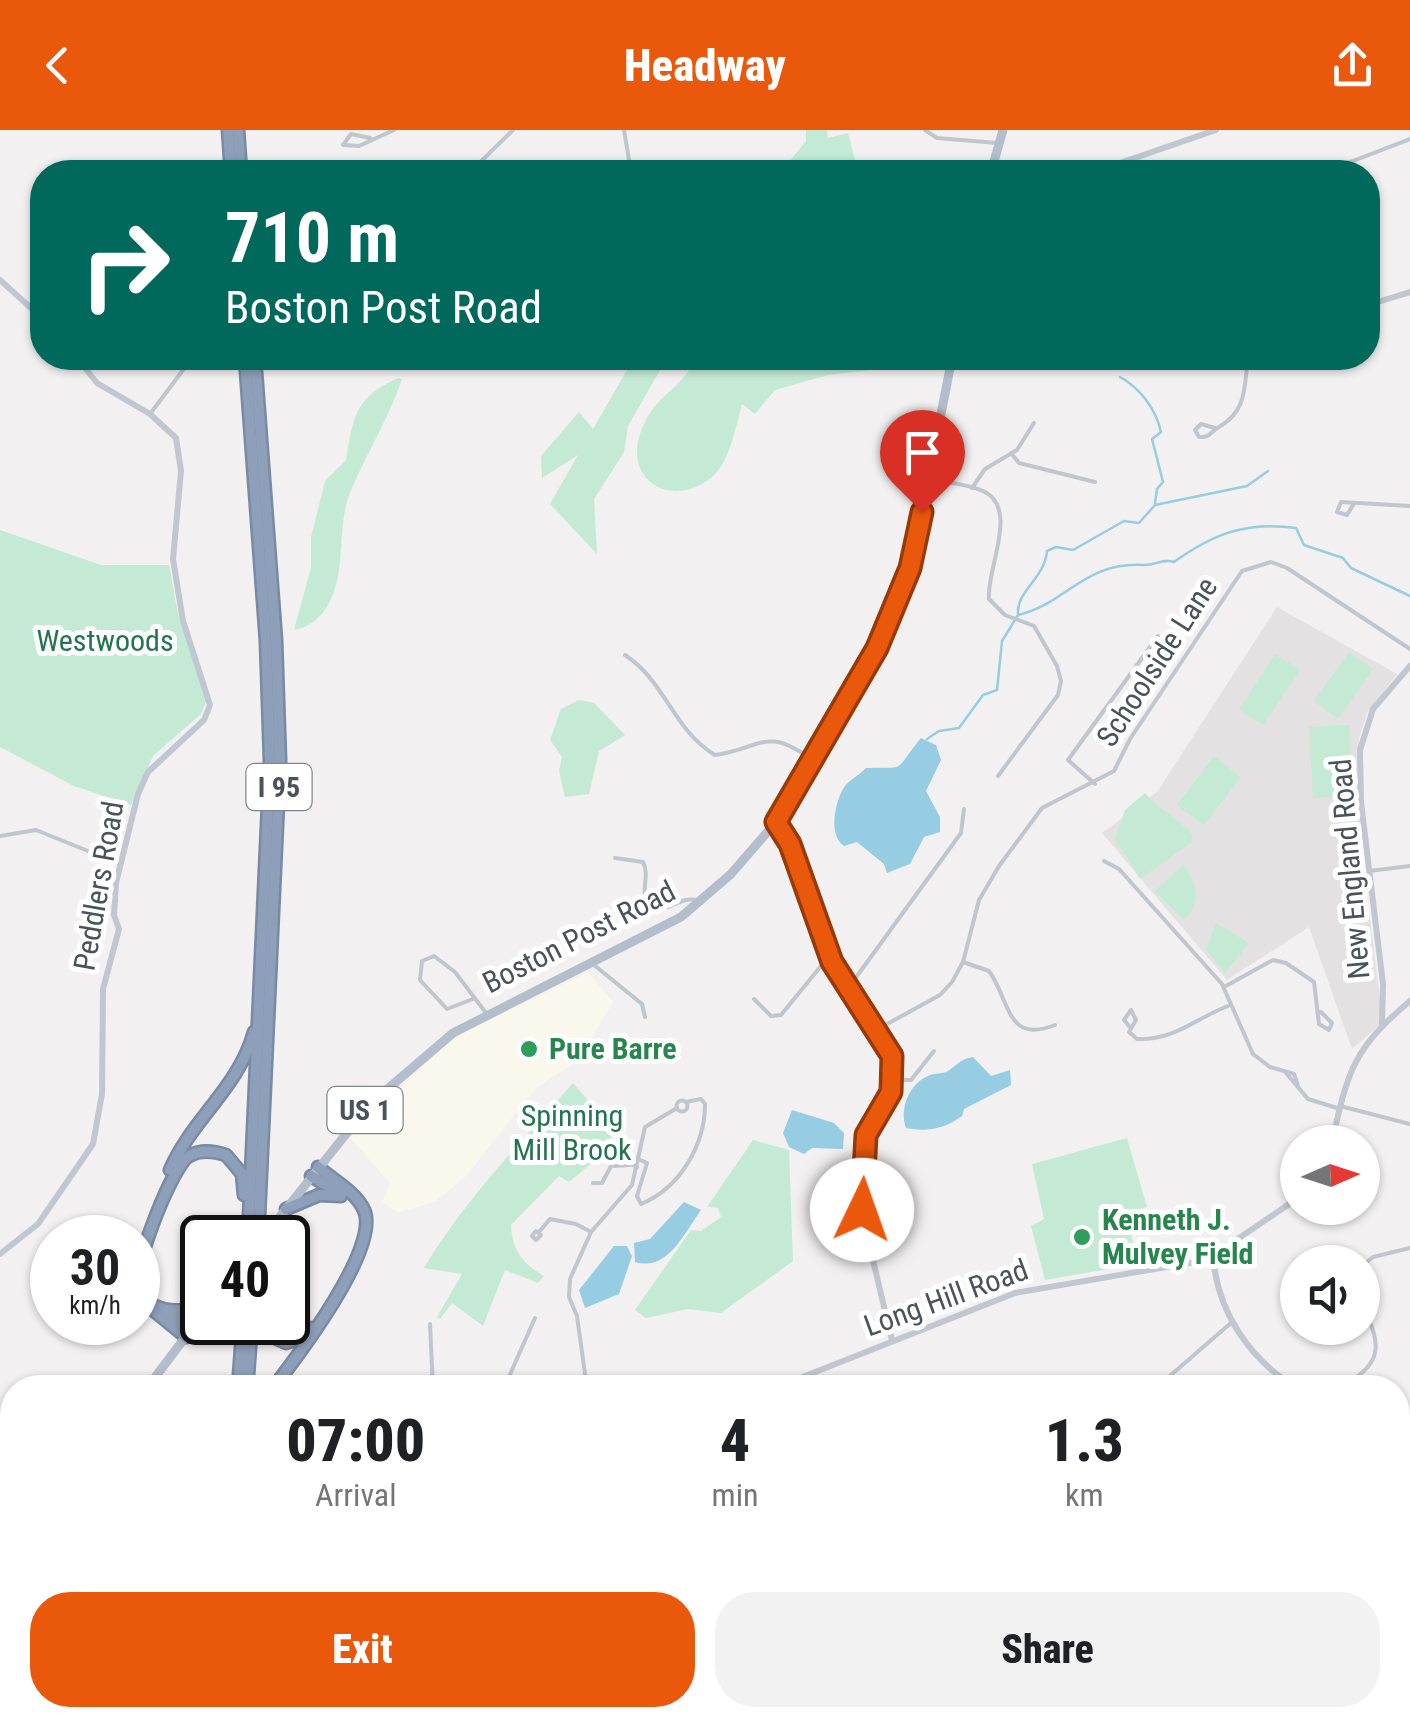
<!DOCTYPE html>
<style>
body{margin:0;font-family:"Roboto Condensed",sans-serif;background:#f2f2f2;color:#202124;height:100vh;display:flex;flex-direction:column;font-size:38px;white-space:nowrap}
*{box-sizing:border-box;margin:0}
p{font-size:32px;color:#757577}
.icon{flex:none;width:55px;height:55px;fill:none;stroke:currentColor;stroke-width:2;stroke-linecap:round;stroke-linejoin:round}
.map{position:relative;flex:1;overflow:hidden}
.sheet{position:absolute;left:0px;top:1245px;width:1410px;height:352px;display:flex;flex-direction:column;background:#fff;border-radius:40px 40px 0 0;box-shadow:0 2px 8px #0004}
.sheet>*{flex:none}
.hud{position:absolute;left:30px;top:30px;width:1350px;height:210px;border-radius:40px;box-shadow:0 2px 8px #0004;background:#00695c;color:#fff;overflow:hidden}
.needle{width:65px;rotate:87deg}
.fabs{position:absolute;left:1280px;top:995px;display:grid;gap:20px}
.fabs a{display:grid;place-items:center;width:100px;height:100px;border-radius:50%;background:#fff;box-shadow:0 2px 8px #0004;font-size:50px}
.speed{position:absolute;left:30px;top:1085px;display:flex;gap:20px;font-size:50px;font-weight:700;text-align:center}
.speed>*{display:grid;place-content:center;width:130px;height:130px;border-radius:50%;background:#fff;box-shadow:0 2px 8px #0004;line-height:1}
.speed small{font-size:25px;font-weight:400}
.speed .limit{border:5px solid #111;border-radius:15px;background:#fff;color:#111}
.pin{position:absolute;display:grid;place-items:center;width:85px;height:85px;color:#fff;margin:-102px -42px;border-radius:50% 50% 50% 0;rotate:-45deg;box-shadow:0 0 10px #0007}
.pin .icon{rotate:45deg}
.me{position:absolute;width:110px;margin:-55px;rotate:3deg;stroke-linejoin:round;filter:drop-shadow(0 0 8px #0008)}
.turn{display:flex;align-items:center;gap:35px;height:210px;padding:0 30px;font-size:45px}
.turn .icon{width:130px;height:130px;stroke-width:2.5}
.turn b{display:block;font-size:70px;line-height:85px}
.eta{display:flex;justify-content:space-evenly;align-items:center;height:170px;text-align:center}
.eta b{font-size:60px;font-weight:800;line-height:70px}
.primary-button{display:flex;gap:20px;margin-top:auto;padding:20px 30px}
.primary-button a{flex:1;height:115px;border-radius:40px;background:#ea580c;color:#fff;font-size:40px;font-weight:800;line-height:115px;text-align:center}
.primary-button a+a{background:#f2f2f2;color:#202124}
header{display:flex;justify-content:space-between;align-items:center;height:130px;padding:0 30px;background:#ea580c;color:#fff;font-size:45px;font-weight:800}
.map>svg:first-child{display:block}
.commercial{fill:#faf7ec}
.education{fill:#e3e1e1}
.green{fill:#c4ead6}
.water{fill:#96cde2}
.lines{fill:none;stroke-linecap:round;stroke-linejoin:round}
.stream{stroke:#96cde2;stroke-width:2.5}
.river{stroke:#96cde2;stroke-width:8}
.highway-casing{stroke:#798aa4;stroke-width:15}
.street{stroke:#c0c6cd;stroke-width:4}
.secondary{stroke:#c0c7d1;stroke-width:6}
.primary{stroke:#b3bdcb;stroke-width:9}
.highway{stroke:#8e9fb9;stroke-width:10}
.highway-bridge-casing{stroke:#798aa4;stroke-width:15;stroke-linecap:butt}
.highway-bridge{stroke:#8e9fb9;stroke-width:10}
.route-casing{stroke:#983908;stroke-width:25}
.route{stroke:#ea580c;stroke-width:18}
.leisure-dot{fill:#2e9e5b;stroke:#fff;stroke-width:4}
.labels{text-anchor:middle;stroke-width:10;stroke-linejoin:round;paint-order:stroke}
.shield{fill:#fff;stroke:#80868c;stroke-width:2.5}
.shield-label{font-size:28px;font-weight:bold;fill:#4a525b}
.park-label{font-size:30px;fill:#237552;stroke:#fff}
.street-label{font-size:30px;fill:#4a525b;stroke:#fff}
.leisure-label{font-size:30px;font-weight:bold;fill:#27864d;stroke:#fff;text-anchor:start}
</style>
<header><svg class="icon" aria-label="back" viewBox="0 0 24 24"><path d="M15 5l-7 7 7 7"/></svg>Headway<svg class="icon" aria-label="share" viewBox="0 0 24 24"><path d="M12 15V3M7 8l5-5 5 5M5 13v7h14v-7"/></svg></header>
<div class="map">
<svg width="1410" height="1596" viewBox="0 0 1410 1596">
<rect width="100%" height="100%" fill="#f2f0f0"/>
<!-- commercial -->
<path class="commercial" d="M 588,842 L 613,872 L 578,931 L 536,958 L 466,1046 L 436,1071 L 398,1083 L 382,1072 L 390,1053 L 350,1008 L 360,996 L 454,907 Z"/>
<!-- education -->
<path class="education" d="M 1277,477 L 1397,544 L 1367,583 L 1359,608 L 1361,719 L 1383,892 L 1352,919 L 1309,797 L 1227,850 L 1102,703 L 1157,662 Z"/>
<!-- green -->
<g class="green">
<path d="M 806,0 L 827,0 L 828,8 L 848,3 L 858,42 L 781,42 L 806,11 Z"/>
<path d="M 634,228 L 667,228 L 628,296 L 624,322 L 594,369 L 597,424 L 550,374 L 578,325 L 542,348 L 541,326 L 579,282 L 593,299 Z"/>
<path d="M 678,228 L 883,228 L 879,239 L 828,245 L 775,260 L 755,284 L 742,274 C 736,296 730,330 714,345 C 676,380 624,354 640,304 C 653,266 676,263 691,237 Z"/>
<path d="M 398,248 L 402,249 C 389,288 367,323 351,360 C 336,394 347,441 329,473 C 321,488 310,497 294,500 L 311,438 L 311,407 L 325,351 L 346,330 C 353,288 354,268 398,248 Z"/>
<path d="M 0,400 L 101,435 L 169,435 L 178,484 L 206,571 L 201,584 L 153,626 L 131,675 L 74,656 L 0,617 Z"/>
<path d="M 1349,522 L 1373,539 L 1338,589 L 1314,571 Z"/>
<path d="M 1275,524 L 1300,540 L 1263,595 L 1239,579 Z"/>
<path d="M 579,570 L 594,573 L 625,605 L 599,621 L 589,664 L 565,667 L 559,641 L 562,627 L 550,610 L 561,579 Z"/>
<path d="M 1349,595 L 1352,666 L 1313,668 L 1309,597 Z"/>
<path d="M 1214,626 L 1241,647 L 1204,695 L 1177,675 Z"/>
<path d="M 1145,663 C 1159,680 1178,688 1192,704 L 1192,712 L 1140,749 L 1115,709 L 1125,680 Z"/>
<path d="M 1183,735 C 1197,752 1202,773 1184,790 L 1155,761 Z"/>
<path d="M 1216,793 L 1249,813 L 1225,843 L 1206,820 Z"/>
<path d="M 573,953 L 615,1001 L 593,1032 L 569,1052 L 559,1046 L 511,1095 C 512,1120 523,1134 544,1146 L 538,1153 L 505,1140 L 483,1196 L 452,1173 L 440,1189 L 437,1187 L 462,1144 L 424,1138 C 464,1071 521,1012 573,953 Z"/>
<path d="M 1127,1008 L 1147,1077 L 1126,1083 L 1138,1134 L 1045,1150 L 1031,1096 L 1044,1089 L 1032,1034 Z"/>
<path d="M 753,1010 L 789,1020 L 793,1131 L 721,1183 L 688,1179 L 646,1188 L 635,1180 L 691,1100 L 701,1101 L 721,1087 L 718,1078 L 707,1077 Z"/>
</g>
<!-- water -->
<g class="water">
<path d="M 921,608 L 936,615 L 941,630 L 926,661 L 940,687 L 940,702 L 924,707 L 910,734 L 887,743 L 884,734 L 857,712 L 844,716 C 829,706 834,677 842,661 C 847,650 858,647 866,638 C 909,636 891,645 921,608 Z"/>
<path d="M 973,927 L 991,946 L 1010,940 L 1011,955 L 964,979 L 962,986 C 944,999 928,1002 906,998 C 899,979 909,953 930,945 C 935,943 941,944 946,942 C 956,937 959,929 973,927 Z"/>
<path d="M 792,980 L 834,993 L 844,1003 L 843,1019 L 812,1018 L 804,1024 L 789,1017 L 783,1003 Z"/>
<path d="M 684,1072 L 701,1080 C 684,1103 668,1142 635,1132 L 634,1113 L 650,1109 Z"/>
<path d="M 614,1116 L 627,1116 L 632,1126 L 619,1164 L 585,1178 L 579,1160 Z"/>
</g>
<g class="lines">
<!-- stream -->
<g class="stream">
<path d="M 1120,247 C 1140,258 1156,279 1161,302 L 1152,309 L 1163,352 L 1157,359 L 1155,373"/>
<path d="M 1018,484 C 1016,461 1045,448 1047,421 L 1056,417 L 1073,420 L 1124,391 L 1139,393 L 1155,375 L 1247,356 L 1268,341"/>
<path d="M 927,609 L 939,601 L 959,598 L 983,565 L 997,560 L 1002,511 L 1018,485 C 1066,474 1083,432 1143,435 C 1155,436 1162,428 1174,432 C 1213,404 1246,391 1296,398 L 1304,415 L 1343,428 L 1351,438 L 1410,466"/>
</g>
<!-- river -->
<g class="river">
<path d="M 1398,1426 L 1410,1419"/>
<path d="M 1090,1596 L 1095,1585"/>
</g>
<!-- highway casing -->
<g class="highway-casing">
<g id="highway">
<path d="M 228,0 L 231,42"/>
<path d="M 238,0 L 241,42"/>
<path d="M 245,228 L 266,511 L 270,631 L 248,1108"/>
<path d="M 255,228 L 276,510 L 280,630 L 258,1108"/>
<path d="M 170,1040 C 192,989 239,957 254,902"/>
<path d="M 311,1046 L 341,1064"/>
<path d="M 286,1079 L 319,1065 L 341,1066"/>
<path d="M 202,1173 C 182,1187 144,1182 138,1154 C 134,1135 172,1036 189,1026 C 201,1019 214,1021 226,1025 L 242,1044 L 244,1065"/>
<path d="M 148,1176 L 186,1207"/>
<path d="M 163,1181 L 192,1198"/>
<path d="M 259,1192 L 266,1204 L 286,1213 L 305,1206 L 312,1198"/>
<path d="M 238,1258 L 243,1192"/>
<path d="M 247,1258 L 252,1192"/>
<path d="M 273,1258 C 297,1227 381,1117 364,1080 C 356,1062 332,1049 318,1037"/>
</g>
</g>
<!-- street -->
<g class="street">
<path d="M 624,0 L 631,42"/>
<path d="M 925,0 L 937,8 L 997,13"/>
<path d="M 370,8 L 351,4 L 343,15 L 359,16 L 394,0"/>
<path d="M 470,42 L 513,0"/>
<path d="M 1324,42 L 1410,9"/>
<path d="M 150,284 L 192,228"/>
<path d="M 1215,298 L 1201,294 L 1195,300 L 1199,307 C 1211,308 1209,302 1219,297 C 1247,281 1244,258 1248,228"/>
<path d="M 1011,323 L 1019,333 L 1095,352"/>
<path d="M 930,349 C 947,353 970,354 985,362 C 1019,380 986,440 989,469 L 1005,485 L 1034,496 L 1057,536 L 1061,551 L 1058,565 L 998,646"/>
<path d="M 972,358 L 985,339 L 1017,320 L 1034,293"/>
<path d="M 1353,375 L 1347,385 L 1337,382 L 1341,372 L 1410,376"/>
<path d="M 625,525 C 666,552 673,600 715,625 C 760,619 766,596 809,628"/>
<path d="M 1095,654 L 1068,630 L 1158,506"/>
<path d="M 0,706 L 36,700 L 120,734"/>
<path d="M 615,728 L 643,732 C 651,748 638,761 650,777 C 667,785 679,766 696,770"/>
<path d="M 1104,731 L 1119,739 L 1222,854 L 1253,924 L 1270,937 L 1294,944 L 1298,956"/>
<path d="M 1369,741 L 1410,736"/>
<path d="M 963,832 L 989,841 C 1011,872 1006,914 1055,895"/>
<path d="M 594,835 L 642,874 L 645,887"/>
<path d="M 849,857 L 961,703 L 964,679"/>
<path d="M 1224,857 L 1273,830 L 1286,833 L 1314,852 L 1319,894 L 1329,900 L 1332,893 L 1321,882"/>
<path d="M 473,869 L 447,879 L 420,850 L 422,831 L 434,826 L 455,842 L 486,883"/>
<path d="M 754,869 L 771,886 L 781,885 L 830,825"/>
<path d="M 1129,896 L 1124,890 L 1131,880 L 1136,890 L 1129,902 L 1137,909 C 1174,911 1196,888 1228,876"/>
<path d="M 878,899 L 940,865 L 952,852 L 963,832 L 979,770 L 999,736 L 1042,678 L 1114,641 L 1130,609 L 1242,441 L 1271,432 L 1287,438 L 1410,519"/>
<path d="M 1286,943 L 1308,969 L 1337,978"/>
<path d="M 893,950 L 911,950 L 934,921"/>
<circle cx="682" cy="976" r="5.5"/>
<path d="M 1340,976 L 1410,994"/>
<path d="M 638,1029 L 647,1033 L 637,1066 L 641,1074 C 680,1058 705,1015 705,974 L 701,969 L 686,972"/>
<path d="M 630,1035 L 614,1036 L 611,1031 L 619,1028 L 637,1037"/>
<path d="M 593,1053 L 602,1053 L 612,1034"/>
<path d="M 536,1101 L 541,1105 L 536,1110 L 532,1106 Z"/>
<path d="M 539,1102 L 550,1089 L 576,1094 L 591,1102"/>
<path d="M 1362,1136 L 1373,1127 L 1410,1118"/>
<path d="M 430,1194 L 433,1258"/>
<path d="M 498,1258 L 501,1250 L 508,1249 L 535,1188"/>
<path d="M 587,1258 L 577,1186 L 569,1167 L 570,1149 L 591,1102 L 632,1055 L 645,997 L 677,978"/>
<path d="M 1156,1258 L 1232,1192"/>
<path d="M 1338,1258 C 1382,1235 1384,1218 1362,1175"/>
<path d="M 549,1585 L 553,1596"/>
<path d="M 605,1585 L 605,1595"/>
<path d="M 790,1585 L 801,1596"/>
<path d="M 605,1596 L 619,1585"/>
<path d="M 836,1596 L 848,1585"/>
</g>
<!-- secondary -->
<g class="secondary">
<path d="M 1094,42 L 1216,0"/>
<path d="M 0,150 L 42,188"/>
<path d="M 1368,175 L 1410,162"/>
<path d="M 776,692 L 790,714 L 832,832 L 891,926 L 891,962 L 866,1005 L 861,1080 L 892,1210"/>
<path d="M 1382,894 L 1383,854 L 1361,672 L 1360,620 L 1373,579 L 1410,536"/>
<path d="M 1332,1012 C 1348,941 1352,920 1410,871"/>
<path d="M 0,1124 L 38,1094 L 93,1014 L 102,964 L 103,859 L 119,799 L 114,785 L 116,753 L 138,664 L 148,642 L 204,590 L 210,575 L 183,491 L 173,429 L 181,341 L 176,308 L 150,284 L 97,253 L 77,228"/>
<path d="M 1213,1127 C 1218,1183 1249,1228 1296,1258"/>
<path d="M 775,1258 L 1015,1163 L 1207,1130 L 1298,1068"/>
<path d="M 1398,1331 L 1410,1340"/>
<path d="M 1398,1517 L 1410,1511"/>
<path d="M 369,1585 L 376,1596"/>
<path d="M 1226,1596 L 1249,1585"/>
</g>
<!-- primary -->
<g class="primary">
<path d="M 991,42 L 1003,0"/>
<path d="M 263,1108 L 370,974 L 453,903 L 681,787 L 731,744 L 776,692 L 877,518 L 900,467 L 914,422 L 952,228"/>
<path d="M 147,1258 L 202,1185"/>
<path d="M 0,1423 L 12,1412"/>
</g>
<!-- highway -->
<use href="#highway" class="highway"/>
<!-- highway-bridge casing -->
<g class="highway-bridge-casing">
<g id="highway-bridge">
<path d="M 221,1596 L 221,1590"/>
<path d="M 230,1596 L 231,1585"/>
</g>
</g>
<!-- highway-bridge -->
<use href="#highway-bridge" class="highway-bridge"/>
</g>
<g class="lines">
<!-- route casing -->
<g class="route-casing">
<path id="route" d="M 862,1080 L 866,1005 L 891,962 L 892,926 L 832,832 L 790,714 L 776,692 L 877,518 L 910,438 L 922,382"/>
</g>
<!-- route -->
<use href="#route" class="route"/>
</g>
<!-- markers -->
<g class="leisure-dot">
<circle cx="529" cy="919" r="10"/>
<circle cx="1082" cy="1107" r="10"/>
</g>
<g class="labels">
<!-- shield labels -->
<g class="shield">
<rect x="246.5" y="634" width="65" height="46" rx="8"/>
<rect x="327.5" y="957" width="75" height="46" rx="8"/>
</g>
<g class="shield-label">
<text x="279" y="667">I 95</text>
<text x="365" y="990">US 1</text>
</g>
<!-- park labels -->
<g class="park-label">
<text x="105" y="521">Westwoods</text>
<text x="572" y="996">Spinning<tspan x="572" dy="34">Mill Brook</tspan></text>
</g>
<!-- street labels -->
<g class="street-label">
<text transform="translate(1157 532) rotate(-57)" y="10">Schoolside Lane</text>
<text transform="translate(1350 739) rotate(-95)" y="10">New England Road</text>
<text transform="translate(99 756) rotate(-80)" y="10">Peddlers Road</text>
<text transform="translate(579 807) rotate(-27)" y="10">Boston Post Road</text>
<text transform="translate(946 1168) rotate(-20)" y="10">Long Hill Road</text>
</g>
<!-- leisure labels -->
<g class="leisure-label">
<text x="549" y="929">Pure Barre</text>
<text x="1102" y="1100">Kenneth J.<tspan x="1102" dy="34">Mulvey Field</tspan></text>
</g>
</g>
</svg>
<div class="fabs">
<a><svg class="needle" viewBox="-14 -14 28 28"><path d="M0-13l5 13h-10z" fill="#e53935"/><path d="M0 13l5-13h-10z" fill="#757577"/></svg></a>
<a><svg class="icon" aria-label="sound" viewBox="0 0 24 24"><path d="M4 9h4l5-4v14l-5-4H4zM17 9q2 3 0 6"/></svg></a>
</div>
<div class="speed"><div>30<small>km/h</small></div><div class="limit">40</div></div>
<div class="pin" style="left:922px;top:382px;background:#d93025"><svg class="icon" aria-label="arrive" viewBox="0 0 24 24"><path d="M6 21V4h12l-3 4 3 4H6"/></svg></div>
<svg class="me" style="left:862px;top:1080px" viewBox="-20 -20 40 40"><circle r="19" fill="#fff"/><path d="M0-13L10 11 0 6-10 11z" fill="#ea580c"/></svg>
<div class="hud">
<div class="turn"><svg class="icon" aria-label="right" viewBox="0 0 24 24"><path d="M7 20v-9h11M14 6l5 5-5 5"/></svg><div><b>710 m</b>Boston Post Road</div></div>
</div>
<section class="sheet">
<div class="eta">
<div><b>07:00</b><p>Arrival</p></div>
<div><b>4</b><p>min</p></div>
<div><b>1.3</b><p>km</p></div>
</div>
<div class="primary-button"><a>Exit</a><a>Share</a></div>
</section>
</div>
